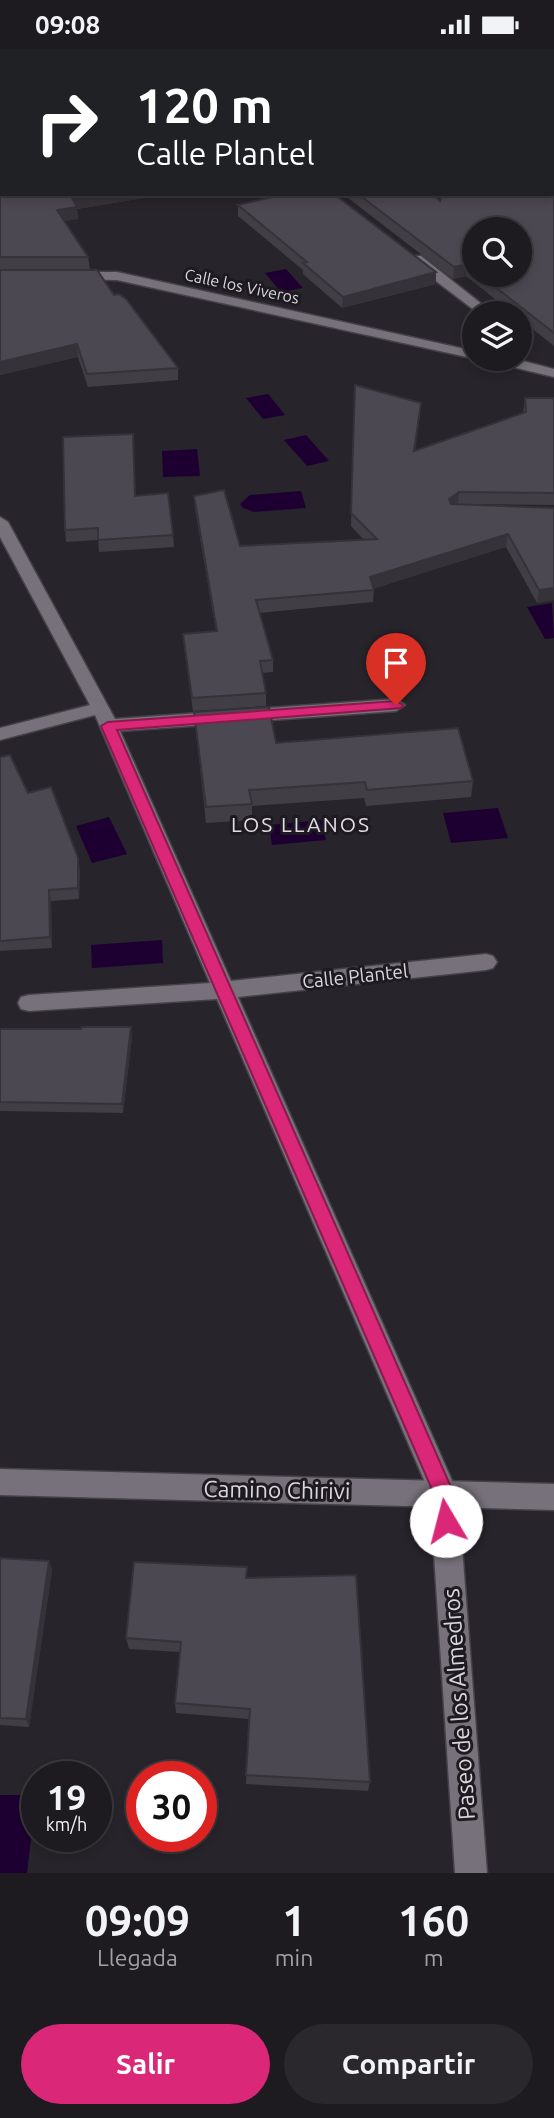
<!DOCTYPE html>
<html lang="es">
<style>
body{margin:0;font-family:Ubuntu,sans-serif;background:#2a282d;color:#f1f3f6;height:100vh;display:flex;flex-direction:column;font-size:26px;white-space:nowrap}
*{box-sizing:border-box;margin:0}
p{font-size:23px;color:#a0a1a5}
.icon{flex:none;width:38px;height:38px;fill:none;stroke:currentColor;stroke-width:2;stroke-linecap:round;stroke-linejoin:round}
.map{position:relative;height:1824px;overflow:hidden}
.sheet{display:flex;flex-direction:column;background:#1d1b20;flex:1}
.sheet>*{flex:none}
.guide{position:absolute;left:0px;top:0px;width:555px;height:147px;box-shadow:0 4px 10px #0003,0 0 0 2px #3b393e;background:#202124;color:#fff;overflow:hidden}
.controls{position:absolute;left:462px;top:168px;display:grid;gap:14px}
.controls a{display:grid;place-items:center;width:70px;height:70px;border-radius:50%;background:#1d1b20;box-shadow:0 4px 10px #0003,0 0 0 2px #3b393e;font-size:35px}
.speed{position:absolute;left:21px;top:1712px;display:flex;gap:14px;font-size:35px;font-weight:700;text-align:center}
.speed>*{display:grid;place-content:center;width:91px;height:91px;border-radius:50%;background:#1d1b20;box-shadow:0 4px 10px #0003,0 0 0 2px #3b393e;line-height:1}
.speed small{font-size:18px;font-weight:400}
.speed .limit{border:10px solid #d22;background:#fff;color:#111}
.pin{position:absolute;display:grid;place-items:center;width:60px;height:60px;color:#fff;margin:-72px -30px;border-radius:50% 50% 50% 0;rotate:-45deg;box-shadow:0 0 7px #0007}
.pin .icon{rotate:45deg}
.me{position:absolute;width:77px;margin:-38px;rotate:352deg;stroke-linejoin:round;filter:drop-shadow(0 0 5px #0008)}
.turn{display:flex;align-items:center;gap:24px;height:147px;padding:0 21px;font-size:32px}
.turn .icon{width:91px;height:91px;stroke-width:2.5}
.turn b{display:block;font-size:49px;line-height:60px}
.eta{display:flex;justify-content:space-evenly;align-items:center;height:119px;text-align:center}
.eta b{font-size:42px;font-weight:700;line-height:49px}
.cta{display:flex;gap:14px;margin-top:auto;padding:14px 21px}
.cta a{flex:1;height:80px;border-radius:42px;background:#db2777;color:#fff;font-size:28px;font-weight:700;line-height:80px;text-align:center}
.cta a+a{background:#2a282d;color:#f1f3f6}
.status{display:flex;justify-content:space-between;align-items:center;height:49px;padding:0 35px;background:#1d1b20;direction:ltr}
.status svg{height:19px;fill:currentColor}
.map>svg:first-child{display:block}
.water{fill:#1d0031}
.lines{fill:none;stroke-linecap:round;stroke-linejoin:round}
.street-casing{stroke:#444248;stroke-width:3}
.secondary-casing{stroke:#444248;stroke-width:3}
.street{fill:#76717a;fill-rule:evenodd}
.secondary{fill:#76717a;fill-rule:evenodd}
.wall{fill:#413e46;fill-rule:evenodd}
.shaded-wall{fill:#353239}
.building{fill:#4c4851;stroke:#353239;stroke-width:2}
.route{fill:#db2777;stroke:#8e194d;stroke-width:2}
.labels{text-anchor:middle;stroke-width:6;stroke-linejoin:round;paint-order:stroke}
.far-street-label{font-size:16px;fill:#d9d7dc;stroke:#1e1a21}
.street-label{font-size:19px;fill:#d9d7dc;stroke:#1e1a21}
.neighbourhood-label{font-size:21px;letter-spacing:2px;fill:#e0dbe5;stroke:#1e1a21}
.near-street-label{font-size:23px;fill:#d9d7dc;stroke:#1e1a21}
</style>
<div class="status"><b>09:08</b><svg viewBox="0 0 49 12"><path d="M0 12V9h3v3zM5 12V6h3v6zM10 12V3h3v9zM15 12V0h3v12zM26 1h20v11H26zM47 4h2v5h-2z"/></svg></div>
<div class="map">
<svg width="554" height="1824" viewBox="0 0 554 1824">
<rect width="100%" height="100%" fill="#27242b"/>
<!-- water -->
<g class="water">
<path d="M 286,220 L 303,239 L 281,243 L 265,224 Z"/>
<path d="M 268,345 L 285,366 L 263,370 L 246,349 Z"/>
<path d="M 306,386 L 329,412 L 307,417 L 284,391 Z"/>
<path d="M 197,400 L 200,427 L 163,428 L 162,402 Z"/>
<path d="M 301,442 L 306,459 L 254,463 L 243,459 L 240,455 L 250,446 Z"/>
<path d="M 552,554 L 554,589 L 545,590 L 527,558 Z"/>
<path d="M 498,759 L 508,789 L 451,794 L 443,764 Z"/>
<path d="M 109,768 L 127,805 L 92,814 L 76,777 Z"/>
<path d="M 322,771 L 326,791 L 272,796 L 269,776 Z"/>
<path d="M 162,891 L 163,914 L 92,919 L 91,896 Z"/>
<path d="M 0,1746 L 36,1746 L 27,1824 L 0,1824 Z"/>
</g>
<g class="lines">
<!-- street casing -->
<g class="street-casing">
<g id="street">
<rect x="514" y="0" width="10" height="2"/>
<rect x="553" y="20" width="1" height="6"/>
<path d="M 0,31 L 2,31 L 0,38 Z"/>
<path d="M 72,223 L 117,223 L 474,302 L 476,310 L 117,231 L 67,230 L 67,224 Z"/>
<path d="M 485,310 L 513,310 L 520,314 L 513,318 Z"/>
<path d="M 0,468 L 8,473 L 115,670 L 396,650 L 405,656 L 396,662 L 120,682 L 231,932 L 486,905 L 493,907 L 497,913 L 493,919 L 486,921 L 238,948 L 458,1445 L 487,1824 L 455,1824 L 430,1445 L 217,950 L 29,962 L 21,960 L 18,954 L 21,948 L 29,946 L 210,934 L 95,666 L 0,691 L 0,679 L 90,656 L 0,488 Z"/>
</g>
</g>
<!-- secondary casing -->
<g class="secondary-casing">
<g id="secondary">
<path d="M 82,0 L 95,0 L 96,2 L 83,2 Z"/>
<path d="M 411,207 L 421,207 L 493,264 L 478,264 L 411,213 Z"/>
<path d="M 520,306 L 523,312 L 554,320 L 554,328 L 508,317 L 506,314 L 509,310 L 520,310 Z"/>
<path d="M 0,1420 L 554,1435 L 554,1461 L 0,1446 Z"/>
</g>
</g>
<!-- street -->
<use href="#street" class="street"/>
<!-- secondary -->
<use href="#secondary" class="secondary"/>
</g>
<!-- wall -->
<g class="wall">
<path d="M 106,0 L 155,0 L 155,2 L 107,2 Z"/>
<path d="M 254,0 L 358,0 L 357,2 L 256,2 Z"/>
<path d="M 0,86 L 2,145 L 168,145 L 77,160 L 78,170 L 64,172 L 88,208 L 90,220 L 0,220 Z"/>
<path d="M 554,126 L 554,297 L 520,270 L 520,264 L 513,264 L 466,227 L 453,230 L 343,145 L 433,145 L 440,152 L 553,145 ZM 474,180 L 520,226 L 474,226 Z"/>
<path d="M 238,156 L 436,235 L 342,259 L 303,225 L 303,221 L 238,167 Z"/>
<path d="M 0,221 L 114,246 L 178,319 L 178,331 L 88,338 L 78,308 L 0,326 Z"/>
<path d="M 355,336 L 420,366 L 415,402 L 523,364 L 525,349 L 554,349 L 554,456 L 462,455 L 554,459 L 554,551 L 537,554 L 506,498 L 374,539 L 373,553 L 259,564 L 273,611 L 273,623 L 262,624 L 266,644 L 266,657 L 193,662 L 184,598 L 183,585 L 216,582 L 195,460 L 194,447 L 240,497 L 364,491 L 351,477 Z"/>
<path d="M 133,385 L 135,447 L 173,486 L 174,498 L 99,503 L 98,491 L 66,493 L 65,481 Z"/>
<path d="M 194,663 L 276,694 L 473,732 L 471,748 L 366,757 L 364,749 L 252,757 L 252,771 L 206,774 Z"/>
<path d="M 0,708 L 28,744 L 80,820 L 79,850 L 51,852 L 52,899 L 0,902 Z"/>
<path d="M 0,980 L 132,988 L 123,1064 L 0,1062 Z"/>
<path d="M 0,1509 L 49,1512 L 52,1521 L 29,1678 L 0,1676 Z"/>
<path d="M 247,1529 L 370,1733 L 368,1742 L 246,1735 L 249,1670 L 176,1664 L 175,1654 L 180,1603 L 129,1600 L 126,1589 Z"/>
</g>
<!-- shaded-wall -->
<g class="shaded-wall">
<path d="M 93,145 L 168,145 L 77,160 L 78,170 L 58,173 L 57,161 L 72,149 Z"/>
<path d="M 467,215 L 466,227 L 453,230 L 454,218 Z"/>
<path d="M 436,223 L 436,235 L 342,259 L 343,248 Z"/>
<path d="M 77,295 L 78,308 L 0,326 L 0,313 Z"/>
<path d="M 459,443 L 458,455 L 447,462 L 449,450 Z"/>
<path d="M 508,485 L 506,498 L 370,541 L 370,528 Z"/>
<path d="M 554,539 L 554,551 L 537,554 L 539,541 Z"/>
<path d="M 78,809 L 80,820 L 79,850 L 78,839 Z"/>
<path d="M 49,841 L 51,852 L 52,899 L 50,888 Z"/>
<path d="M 131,978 L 132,988 L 123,1064 L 122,1055 Z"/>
<path d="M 49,1512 L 52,1521 L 29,1678 L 26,1670 Z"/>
</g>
<!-- building -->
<g class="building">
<path d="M 264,0 L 356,0 L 356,2 L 266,2 Z"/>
<path d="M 0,86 L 2,87 L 2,145 L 93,145 L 72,149 L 77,158 L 57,161 L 88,208 L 0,208 Z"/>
<path d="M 553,126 L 554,126 L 554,284 L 480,226 L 520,226 L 520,180 L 474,180 L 474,221 L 467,215 L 454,218 L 358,145 L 433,145 L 440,152 L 443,145 L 482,145 L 483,147 L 483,145 L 553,145 Z"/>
<path d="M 284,145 L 334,145 L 436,223 L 343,248 L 303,214 L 307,213 L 238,156 Z"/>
<path d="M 0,221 L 97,221 L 114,246 L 119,245 L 126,250 L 178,319 L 87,325 L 77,295 L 0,313 Z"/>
<path d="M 355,336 L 421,354 L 414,402 L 526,363 L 525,349 L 554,349 L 554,444 L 459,443 L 449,450 L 451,455 L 554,459 L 554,539 L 539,541 L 508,485 L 370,528 L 374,541 L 256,551 L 273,611 L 260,612 L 266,644 L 192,649 L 183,585 L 217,582 L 194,447 L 224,441 L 240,497 L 377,490 L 351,464 Z"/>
<path d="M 133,385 L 135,447 L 168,444 L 173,486 L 98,491 L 98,479 L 65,481 L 63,388 Z"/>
<path d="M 269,658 L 276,694 L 458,679 L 473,732 L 367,741 L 365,733 L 249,741 L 252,755 L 206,758 L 194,663 Z"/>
<path d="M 10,706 L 28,744 L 51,738 L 78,809 L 78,839 L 49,841 L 50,888 L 0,892 L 0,708 Z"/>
<path d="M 82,978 L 131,978 L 122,1055 L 0,1053 L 0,980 L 81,980 Z"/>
<path d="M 0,1509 L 49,1512 L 26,1670 L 0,1669 Z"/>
<path d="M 134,1513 L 247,1518 L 246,1529 L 356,1526 L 370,1733 L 246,1726 L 250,1660 L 175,1654 L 181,1593 L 126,1589 Z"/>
</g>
<!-- route -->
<path class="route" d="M 396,652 L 403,656 L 401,659 L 117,681 L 454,1445 L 457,1472 L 453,1479 L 446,1482 L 439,1479 L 434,1445 L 101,677 L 108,673 Z"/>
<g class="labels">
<!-- far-street labels -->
<g class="far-street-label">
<text transform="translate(242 237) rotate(12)" y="6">Calle los Viveros</text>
</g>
<!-- street labels -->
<g class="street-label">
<text transform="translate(355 927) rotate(-6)" y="7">Calle Plantel</text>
</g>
<!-- neighbourhood labels -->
<g class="neighbourhood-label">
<text x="301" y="783">LOS LLANOS</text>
</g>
<!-- near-street labels -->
<g class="near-street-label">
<text transform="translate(277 1441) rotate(1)" y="8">Camino Chirivi</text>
<text transform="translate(459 1655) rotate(-94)" y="8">Paseo de los Almedros</text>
</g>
</g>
</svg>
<div class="controls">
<a><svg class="icon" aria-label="search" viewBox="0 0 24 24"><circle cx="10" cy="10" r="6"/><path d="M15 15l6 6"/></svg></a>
<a><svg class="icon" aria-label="layers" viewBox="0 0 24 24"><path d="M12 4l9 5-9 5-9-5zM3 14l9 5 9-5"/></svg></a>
</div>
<div class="speed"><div>19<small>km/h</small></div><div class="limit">30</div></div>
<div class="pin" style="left:396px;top:656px;background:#d93025"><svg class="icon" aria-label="arrive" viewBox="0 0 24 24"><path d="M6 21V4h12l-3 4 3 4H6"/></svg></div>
<svg class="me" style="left:446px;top:1472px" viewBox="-20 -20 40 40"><circle r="19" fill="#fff"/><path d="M0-13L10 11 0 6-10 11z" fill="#db2777"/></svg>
<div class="guide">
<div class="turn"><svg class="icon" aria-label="right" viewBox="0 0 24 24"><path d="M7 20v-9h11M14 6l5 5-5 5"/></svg><div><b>120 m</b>Calle Plantel</div></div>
</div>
</div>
<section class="sheet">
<div class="eta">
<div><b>09:09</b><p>Llegada</p></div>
<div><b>1</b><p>min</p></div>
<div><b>160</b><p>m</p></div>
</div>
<div class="cta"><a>Salir</a><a>Compartir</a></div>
</section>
